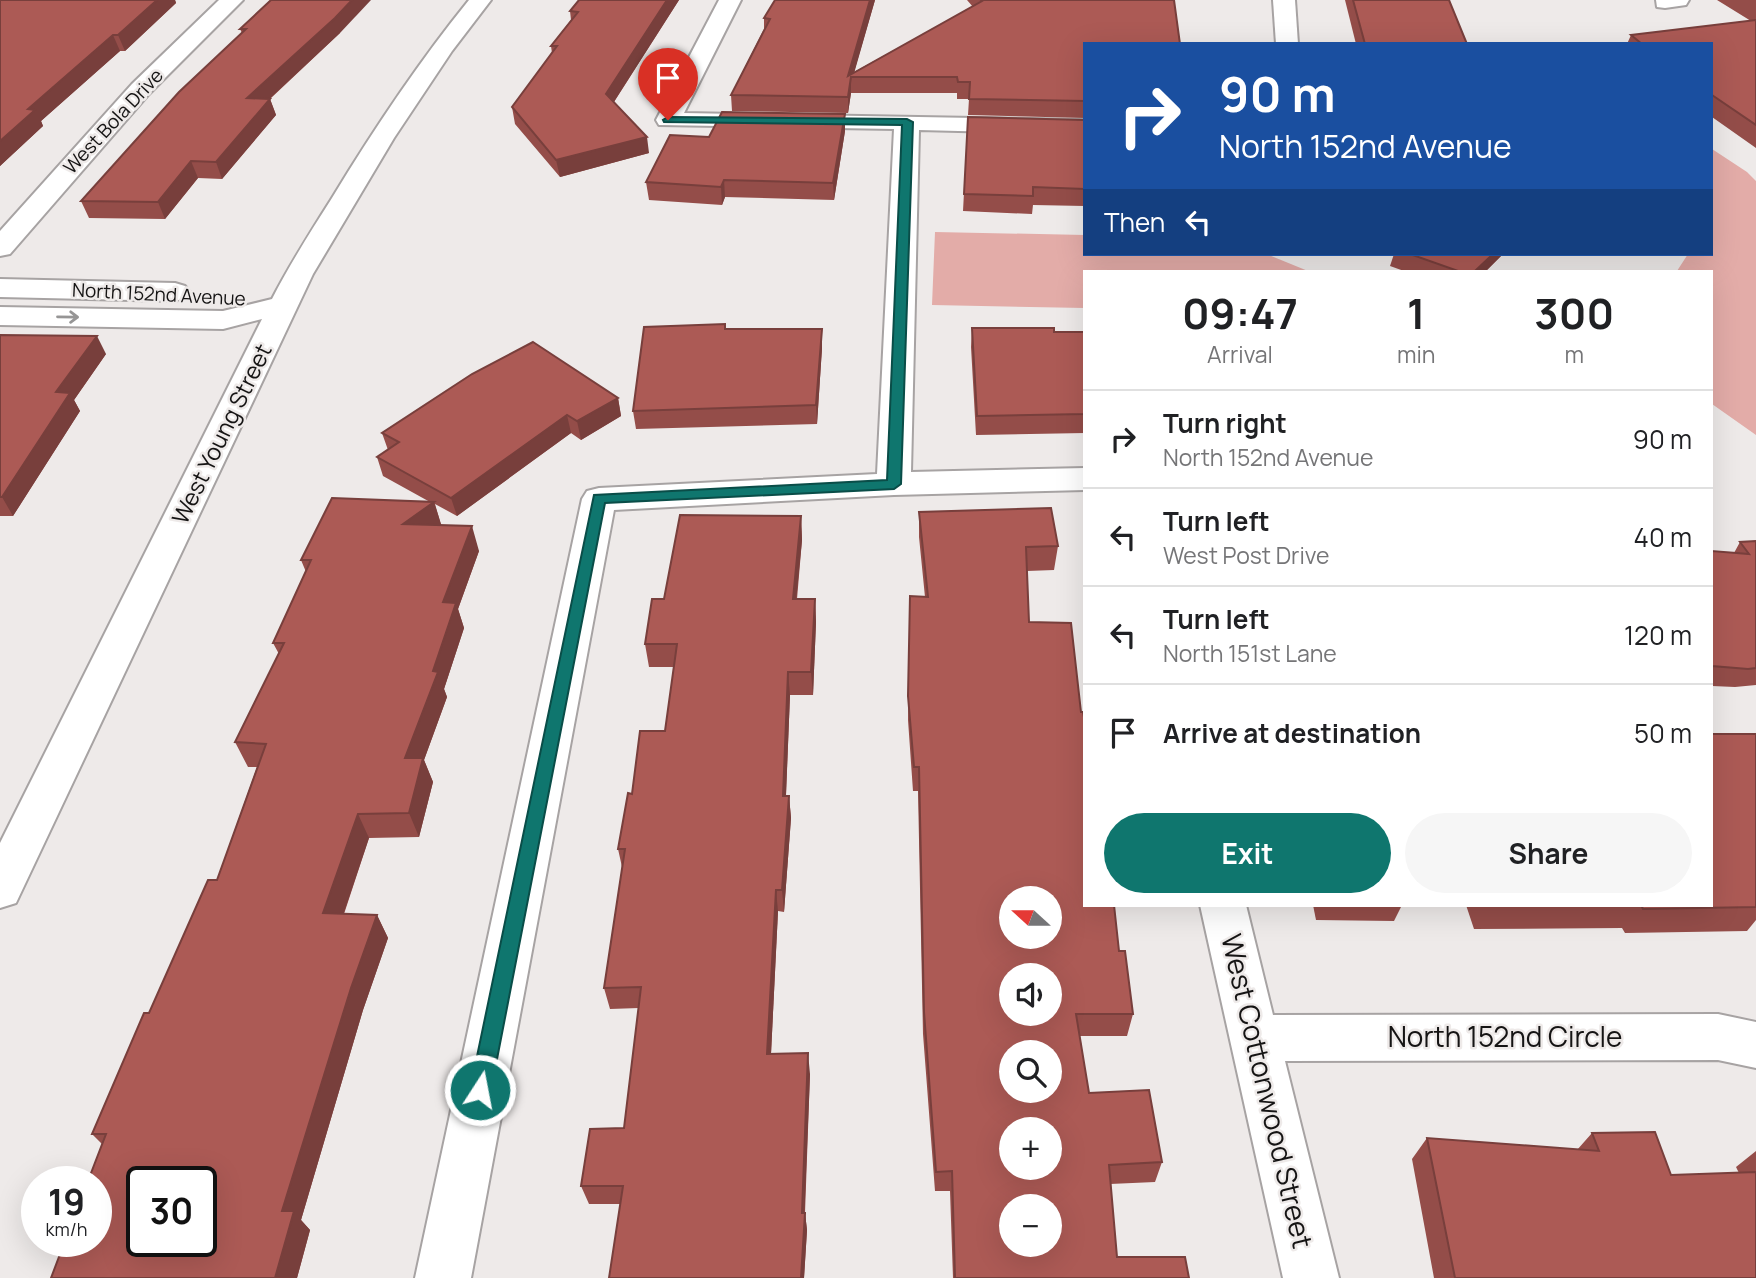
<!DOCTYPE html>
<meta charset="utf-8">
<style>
body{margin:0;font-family:Manrope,sans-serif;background:#f6f6f6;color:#202124;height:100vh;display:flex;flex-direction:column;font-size:26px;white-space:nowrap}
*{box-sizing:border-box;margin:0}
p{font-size:23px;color:#757577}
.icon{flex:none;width:38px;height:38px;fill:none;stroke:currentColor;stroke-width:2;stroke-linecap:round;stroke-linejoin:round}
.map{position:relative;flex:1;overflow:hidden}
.details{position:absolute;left:1083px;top:270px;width:630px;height:637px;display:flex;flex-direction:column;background:#fff;border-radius:0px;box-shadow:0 7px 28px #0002}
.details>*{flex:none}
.guide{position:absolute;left:1083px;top:42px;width:630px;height:214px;border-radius:0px;box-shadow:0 7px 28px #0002;background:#1a4fa0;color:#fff;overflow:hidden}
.needle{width:46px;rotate:291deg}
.tools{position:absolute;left:999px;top:886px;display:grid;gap:14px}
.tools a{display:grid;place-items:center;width:63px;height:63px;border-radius:50%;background:#fff;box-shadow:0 7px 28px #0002;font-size:35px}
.speed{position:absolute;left:21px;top:1166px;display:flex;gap:14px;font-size:35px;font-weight:700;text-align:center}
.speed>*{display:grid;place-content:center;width:91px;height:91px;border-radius:50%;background:#fff;box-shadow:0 7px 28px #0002;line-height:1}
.speed small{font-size:18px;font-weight:400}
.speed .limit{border:4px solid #111;border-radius:10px;background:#fff;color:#111}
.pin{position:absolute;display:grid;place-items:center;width:60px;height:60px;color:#fff;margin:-72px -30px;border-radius:50% 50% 50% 0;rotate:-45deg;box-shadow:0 0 7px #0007}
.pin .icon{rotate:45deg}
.me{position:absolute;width:77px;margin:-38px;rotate:11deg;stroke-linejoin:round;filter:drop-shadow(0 0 5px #0008)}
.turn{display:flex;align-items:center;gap:24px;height:147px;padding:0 21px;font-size:32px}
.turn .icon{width:91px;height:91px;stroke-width:2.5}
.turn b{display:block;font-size:49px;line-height:60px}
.then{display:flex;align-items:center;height:66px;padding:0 21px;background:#0003;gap:14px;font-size:26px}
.eta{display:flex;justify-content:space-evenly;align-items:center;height:119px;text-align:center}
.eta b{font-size:42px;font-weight:700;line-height:49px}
.button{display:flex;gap:14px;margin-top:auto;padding:14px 21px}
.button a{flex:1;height:80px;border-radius:42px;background:#0f766e;color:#fff;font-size:28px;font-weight:700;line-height:80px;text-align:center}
.button a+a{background:#f6f6f6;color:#202124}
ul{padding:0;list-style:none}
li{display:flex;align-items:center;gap:21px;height:98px;padding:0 21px;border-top:2px solid #e0e0e0}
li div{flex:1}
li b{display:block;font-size:26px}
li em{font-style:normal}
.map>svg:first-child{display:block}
.green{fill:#e3aca8}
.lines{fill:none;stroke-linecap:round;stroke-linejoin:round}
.minor-casing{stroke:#a7a3a3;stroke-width:4}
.minor{fill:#fff;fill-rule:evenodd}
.wall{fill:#944d49}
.shaded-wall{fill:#783f3c}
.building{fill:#ac5a55;stroke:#783f3c;stroke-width:2;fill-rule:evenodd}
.oneway{stroke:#969595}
.route{fill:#0f766e;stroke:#0a4d48;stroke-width:2}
.labels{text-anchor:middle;stroke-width:5;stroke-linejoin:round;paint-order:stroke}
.far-street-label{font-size:19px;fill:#151414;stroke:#eeeae9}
.street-label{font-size:23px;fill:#151414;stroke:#eeeae9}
.near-street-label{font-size:28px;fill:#151414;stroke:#eeeae9}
</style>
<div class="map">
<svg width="1756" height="1278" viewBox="0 0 1756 1278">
<rect width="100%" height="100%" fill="#eeeae9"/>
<!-- green -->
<g class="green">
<path d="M 1712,149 L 1747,172 L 1756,181 L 1756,435 L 1712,404 L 1712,271 L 1677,271 L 1688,254 L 1712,254 Z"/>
<path d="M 935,232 L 1085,235 L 1085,254 L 1266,254 L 1308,271 L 1085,271 L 1085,308 L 932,305 Z"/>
</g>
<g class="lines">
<!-- minor casing -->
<g class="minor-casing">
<g id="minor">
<path d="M 219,0 L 243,0 L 149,94 L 10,254 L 0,256 L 0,231 L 132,84 Z"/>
<path d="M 469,0 L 491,0 L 452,51 L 394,138 L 313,274 L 16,903 L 0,908 L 0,843 L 262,319 L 223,329 L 0,325 L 0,307 L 223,311 L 272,299 C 290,264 311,231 332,198 C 374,129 418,63 469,0 Z"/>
<path d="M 719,0 L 741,0 L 684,113 L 1085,120 L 1085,134 L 919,130 L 911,472 L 1085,468 L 1085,490 L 894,495 L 614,510 L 471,1278 L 415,1278 L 582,499 L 587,491 L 599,488 L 877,474 L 894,129 L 659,125 L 656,120 Z"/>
<path d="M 1273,0 L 1295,0 L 1298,44 L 1276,44 Z"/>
<path d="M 1656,0 L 1689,0 L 1686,5 L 1665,8 L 1657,7 Z"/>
<path d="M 0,279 L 175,283 L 185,286 L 190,292 L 185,298 L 175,301 L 0,297 Z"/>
<path d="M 1200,905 L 1246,905 L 1273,1015 L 1718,1014 L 1756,1022 L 1756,1068 L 1718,1060 L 1285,1061 L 1339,1278 L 1283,1278 Z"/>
</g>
</g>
<!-- minor -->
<use href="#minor" class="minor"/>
</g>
<!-- wall -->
<g class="wall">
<path d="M 0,0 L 175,0 L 176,3 L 125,51 L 120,51 L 41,121 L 43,126 L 0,166 Z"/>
<path d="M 579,0 L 679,0 L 614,102 L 649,153 L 560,177 L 515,124 L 512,107 L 552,53 L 551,46 L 571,20 L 570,11 Z"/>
<path d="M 775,0 L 875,0 L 854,72 L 973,7 L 967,0 L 1174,0 L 1085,44 L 1085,118 L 968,115 L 969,99 L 957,99 L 957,93 L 851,93 L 848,113 L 732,111 L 731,95 L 764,29 L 764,18 Z"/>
<path d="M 1345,0 L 1449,0 L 1467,44 L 1356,44 Z"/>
<path d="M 1717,0 L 1756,0 L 1756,148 L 1712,117 L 1712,44 L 1627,44 L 1631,35 L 1751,21 Z"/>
<path d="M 240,29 L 340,33 L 270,99 L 276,115 L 222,179 L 198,178 L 165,219 L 89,218 L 81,201 L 242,33 Z"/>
<path d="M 968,117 L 1085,120 L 1085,206 L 1033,205 L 1032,214 L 963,211 Z"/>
<path d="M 845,131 L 834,200 L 725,197 L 722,205 L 649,200 L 646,182 L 709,137 Z"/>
<path d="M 1394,254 L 1503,254 L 1486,271 L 1404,271 L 1390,266 Z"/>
<path d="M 725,324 L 725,329 L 822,348 L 817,424 L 636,429 L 633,411 Z"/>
<path d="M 972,328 L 1054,332 L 1085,332 L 1085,433 L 976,435 L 971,347 Z"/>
<path d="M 0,335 L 106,354 L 74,400 L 80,411 L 13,516 L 0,516 Z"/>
<path d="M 618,398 L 621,416 L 581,440 L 571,433 L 457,516 L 435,504 L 441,525 L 479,551 L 458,609 L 464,628 L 444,689 L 447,697 L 424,760 L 433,782 L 419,837 L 369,838 L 344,914 L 377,915 L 388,938 L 363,1010 L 301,1220 L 310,1230 L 297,1278 L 51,1278 L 102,1144 L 92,1134 L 149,1013 L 217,880 L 257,767 L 248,767 L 235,742 L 279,654 L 273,643 L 306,572 L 301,560 L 430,502 L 383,476 L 377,457 L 388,450 L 382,433 Z"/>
<path d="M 919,512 L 1058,546 L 1054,570 L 1027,571 L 1029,622 L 1081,712 L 1119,951 L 1133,1014 L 1127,1036 L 1080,1036 L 1089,1093 L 1162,1162 L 1155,1182 L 1110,1184 L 1117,1257 L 1189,1278 L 953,1278 L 950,1191 L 935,1191 L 923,1034 L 918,791 L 913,791 L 908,720 L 910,596 L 925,597 L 919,537 Z"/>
<path d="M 801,516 L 802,540 L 797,599 L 815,599 L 816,622 L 813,695 L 790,695 L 786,796 L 789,796 L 791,818 L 784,912 L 778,911 L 771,1054 L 810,1074 L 805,1213 L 807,1230 L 804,1278 L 609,1278 L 620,1204 L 589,1204 L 581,1186 L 624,1128 L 639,1008 L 610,1009 L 604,988 L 622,867 L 618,849 L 632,794 L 665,731 L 674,667 L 649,667 L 645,644 L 664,599 Z"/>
<path d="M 1756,541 L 1756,685 L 1735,687 L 1712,686 L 1712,551 L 1734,553 L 1740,542 Z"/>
<path d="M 1756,734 L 1756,920 L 1747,931 L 1625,933 L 1622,928 L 1474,929 L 1466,905 L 1712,905 Z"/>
<path d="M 1313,905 L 1402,905 L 1394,921 L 1316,920 Z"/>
<path d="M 1592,1133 L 1671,1175 L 1739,1173 L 1736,1167 L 1756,1151 L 1756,1278 L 1434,1278 L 1412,1159 L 1427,1138 L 1577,1150 Z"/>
</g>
<!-- shaded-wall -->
<g class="shaded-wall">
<path d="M 157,0 L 175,0 L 176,3 L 125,51 L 118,35 Z"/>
<path d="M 352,0 L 371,0 L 340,33 L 252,115 L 247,98 Z"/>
<path d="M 667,0 L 679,0 L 608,111 L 606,94 Z"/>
<path d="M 870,0 L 875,0 L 853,77 L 851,77 L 851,93 L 848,113 L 848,76 Z"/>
<path d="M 113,35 L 120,51 L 41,121 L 43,126 L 0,166 L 0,141 L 28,109 Z"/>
<path d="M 270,99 L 276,115 L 222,179 L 216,162 Z"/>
<path d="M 845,114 L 845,131 L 834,200 L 833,183 Z"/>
<path d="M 647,137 L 649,153 L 560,177 L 556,160 Z"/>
<path d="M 191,161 L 198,178 L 165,219 L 158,202 Z"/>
<path d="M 724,180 L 725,197 L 722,205 L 721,187 Z"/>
<path d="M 1493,254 L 1503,254 L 1486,271 L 1475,271 Z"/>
<path d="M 822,329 L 822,348 L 817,424 L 816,405 Z"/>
<path d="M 97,336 L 106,354 L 74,400 L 80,411 L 13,516 L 2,497 L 56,392 Z"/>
<path d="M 618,398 L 621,416 L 581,440 L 577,421 Z"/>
<path d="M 567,415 L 571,433 L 457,516 L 451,498 Z"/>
<path d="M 434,502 L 442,527 L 403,524 Z"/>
<path d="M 801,516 L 802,540 L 794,622 L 793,599 Z"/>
<path d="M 472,526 L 479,551 L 458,609 L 464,628 L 444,689 L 447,697 L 424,760 L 433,782 L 419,837 L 409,813 L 405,758 L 433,671 L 443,602 Z"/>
<path d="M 815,599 L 816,622 L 813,695 L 811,672 Z"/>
<path d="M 788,672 L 790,695 L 785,818 L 783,796 Z"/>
<path d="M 789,796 L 791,818 L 784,912 L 782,890 Z"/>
<path d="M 358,814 L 369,838 L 336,936 L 323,913 Z"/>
<path d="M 776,890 L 778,911 L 770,1074 L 767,1054 Z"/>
<path d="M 377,915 L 388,938 L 363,1010 L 301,1220 L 310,1230 L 297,1278 L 275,1278 L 282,1211 L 351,988 Z"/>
<path d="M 808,1053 L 810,1074 L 804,1224 L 805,1213 L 807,1230 L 804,1278 L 801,1278 Z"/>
</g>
<!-- building -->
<g class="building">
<path d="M 0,0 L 157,0 L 118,35 L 113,35 L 28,109 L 35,110 L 0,141 Z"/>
<path d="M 271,0 L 352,0 L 335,18 L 247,98 L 270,99 L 216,162 L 191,161 L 158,202 L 81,201 L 179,92 L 246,29 L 240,29 Z"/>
<path d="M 579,0 L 667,0 L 606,94 L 647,137 L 556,160 L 512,107 L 557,46 L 551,46 L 578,12 L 570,11 Z"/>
<path d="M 775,0 L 870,0 L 848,76 L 982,1 L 981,0 L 1174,0 L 1180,44 L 1085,44 L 1085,101 L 969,99 L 970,82 L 958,82 L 957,77 L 851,77 L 848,97 L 731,95 L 770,19 L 764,18 Z"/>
<path d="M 1353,0 L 1449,0 L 1467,44 L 1365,44 Z"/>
<path d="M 1756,20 L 1756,125 L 1712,95 L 1712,44 L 1642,44 L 1631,35 Z"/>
<path d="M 722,112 L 845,114 L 833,183 L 724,180 L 721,187 L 646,182 L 670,135 L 709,137 Z"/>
<path d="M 968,117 L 1085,120 L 1085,189 L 1033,187 L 1033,196 L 964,194 Z"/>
<path d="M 1410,254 L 1493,254 L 1475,271 L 1458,271 Z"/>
<path d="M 725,324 L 725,329 L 822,329 L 816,405 L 633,411 L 644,327 Z"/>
<path d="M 972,328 L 1054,328 L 1054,332 L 1085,332 L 1085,414 L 977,416 Z"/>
<path d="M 0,335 L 97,336 L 56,392 L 70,393 L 2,497 L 0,497 Z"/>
<path d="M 533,342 L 618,398 L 577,421 L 567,415 L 451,498 L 377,457 L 399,442 L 382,433 L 472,374 Z"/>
<path d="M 332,498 L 434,502 L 403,524 L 472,526 L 443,602 L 456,603 L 433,671 L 438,672 L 405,758 L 423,758 L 409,813 L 358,814 L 323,913 L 377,915 L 351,988 L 282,1211 L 294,1211 L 275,1278 L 51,1278 L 65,1241 L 96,1241 L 96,1181 L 88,1181 L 106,1134 L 92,1134 L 144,1013 L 149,1013 L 208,880 L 217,880 L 266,744 L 235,742 L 284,643 L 273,643 L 311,560 L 301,560 ZM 142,1181 L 201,1181 L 201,1241 L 142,1241 Z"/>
<path d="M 1051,508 L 1058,546 L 1026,547 L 1029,622 L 1071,623 L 1081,712 L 1083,712 L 1085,722 L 1085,905 L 1114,905 L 1119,951 L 1125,951 L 1133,1014 L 1076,1014 L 1089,1093 L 1149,1090 L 1162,1162 L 1109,1165 L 1117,1257 L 1185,1257 L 1189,1278 L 955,1278 L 952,1171 L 936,1172 L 924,1012 L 919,767 L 914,767 L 908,696 L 910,596 L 928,597 L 919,512 ZM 1012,898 L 1050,898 L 1050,936 L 1012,936 ZM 1012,975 L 1050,975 L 1050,1013 L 1012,1013 ZM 1012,1052 L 1050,1052 L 1050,1090 L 1012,1090 ZM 1012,1129 L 1050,1129 L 1050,1167 L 1012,1167 ZM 1012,1206 L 1050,1206 L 1050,1244 L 1012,1244 Z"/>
<path d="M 680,515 L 801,516 L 793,599 L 815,599 L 811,672 L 788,672 L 783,796 L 789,796 L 782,890 L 776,890 L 767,1054 L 808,1053 L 802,1213 L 805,1213 L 801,1278 L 609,1278 L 623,1186 L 581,1186 L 590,1129 L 624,1128 L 641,987 L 604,988 L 625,849 L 618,849 L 628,793 L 632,794 L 640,731 L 665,731 L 677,644 L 645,644 L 652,599 L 664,599 Z"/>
<path d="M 1756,541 L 1756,668 L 1748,669 L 1712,666 L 1712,551 L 1749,554 L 1740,542 Z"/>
<path d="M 1712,734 L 1756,734 L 1756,907 L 1643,909 L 1641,905 L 1712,905 Z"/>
<path d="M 1655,1132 L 1671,1175 L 1756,1172 L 1756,1278 L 1455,1278 L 1427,1138 L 1599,1151 L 1592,1133 Z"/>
</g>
<!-- one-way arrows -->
<defs><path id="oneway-shaft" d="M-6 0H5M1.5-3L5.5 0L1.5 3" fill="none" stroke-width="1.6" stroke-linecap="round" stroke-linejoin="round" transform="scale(1.75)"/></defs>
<use class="oneway" href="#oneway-shaft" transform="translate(68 317) rotate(1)"/>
<!-- route -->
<path class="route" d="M 668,117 L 907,119 L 913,122 L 901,484 L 894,489 L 605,503 L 491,1090 L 488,1097 L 480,1100 L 473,1097 L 470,1090 L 594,495 L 887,480 L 902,125 L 664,122 L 663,120 Z"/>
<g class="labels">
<!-- far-street labels -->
<g class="far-street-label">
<text transform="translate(113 121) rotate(-47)" y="7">West Bola Drive</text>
<text transform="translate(159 294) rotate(3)" y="7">North 152nd Avenue</text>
</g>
<!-- street labels -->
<g class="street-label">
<text transform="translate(222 434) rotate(-64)" y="8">West Young Street</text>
</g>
<!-- near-street labels -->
<g class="near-street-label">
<text x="1505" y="1047">North 152nd Circle</text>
<text transform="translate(1267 1091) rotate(77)" y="10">West Cottonwood Street</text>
</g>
</g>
</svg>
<div class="tools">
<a><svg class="needle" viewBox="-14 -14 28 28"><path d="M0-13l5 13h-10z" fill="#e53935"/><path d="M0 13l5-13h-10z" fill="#757577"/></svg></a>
<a><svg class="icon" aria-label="sound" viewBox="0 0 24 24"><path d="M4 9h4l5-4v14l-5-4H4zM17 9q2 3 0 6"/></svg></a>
<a><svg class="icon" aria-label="search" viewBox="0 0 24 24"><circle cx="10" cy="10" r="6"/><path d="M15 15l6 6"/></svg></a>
<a>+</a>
<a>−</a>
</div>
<div class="speed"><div>19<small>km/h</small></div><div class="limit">30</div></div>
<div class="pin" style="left:668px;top:120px;background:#d93025"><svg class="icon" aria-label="arrive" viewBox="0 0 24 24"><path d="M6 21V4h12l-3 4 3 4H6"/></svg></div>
<svg class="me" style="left:480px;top:1090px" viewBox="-20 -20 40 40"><circle r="17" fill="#0f766e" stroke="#fff" stroke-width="3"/><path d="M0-11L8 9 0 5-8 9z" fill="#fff"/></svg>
<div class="guide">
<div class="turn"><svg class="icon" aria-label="right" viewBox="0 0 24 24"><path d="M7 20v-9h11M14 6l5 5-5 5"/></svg><div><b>90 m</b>North 152nd Avenue</div></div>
<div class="then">Then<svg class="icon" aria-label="left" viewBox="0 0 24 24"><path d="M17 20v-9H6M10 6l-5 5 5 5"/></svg></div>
</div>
<section class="details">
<div class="eta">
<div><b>09:47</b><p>Arrival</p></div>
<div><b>1</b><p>min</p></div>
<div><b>300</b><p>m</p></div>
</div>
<ul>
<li><svg class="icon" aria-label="right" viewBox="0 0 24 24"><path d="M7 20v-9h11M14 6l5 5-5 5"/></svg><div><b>Turn right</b><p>North 152nd Avenue</p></div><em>90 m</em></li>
<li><svg class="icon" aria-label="left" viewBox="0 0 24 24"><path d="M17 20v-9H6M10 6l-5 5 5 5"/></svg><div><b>Turn left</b><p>West Post Drive</p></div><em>40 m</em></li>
<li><svg class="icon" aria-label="left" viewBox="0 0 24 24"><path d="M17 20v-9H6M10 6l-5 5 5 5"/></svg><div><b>Turn left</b><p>North 151st Lane</p></div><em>120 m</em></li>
<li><svg class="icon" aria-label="arrive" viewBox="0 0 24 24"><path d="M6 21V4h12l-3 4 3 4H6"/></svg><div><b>Arrive at destination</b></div><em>50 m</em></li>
</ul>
<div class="button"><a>Exit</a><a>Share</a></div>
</section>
</div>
